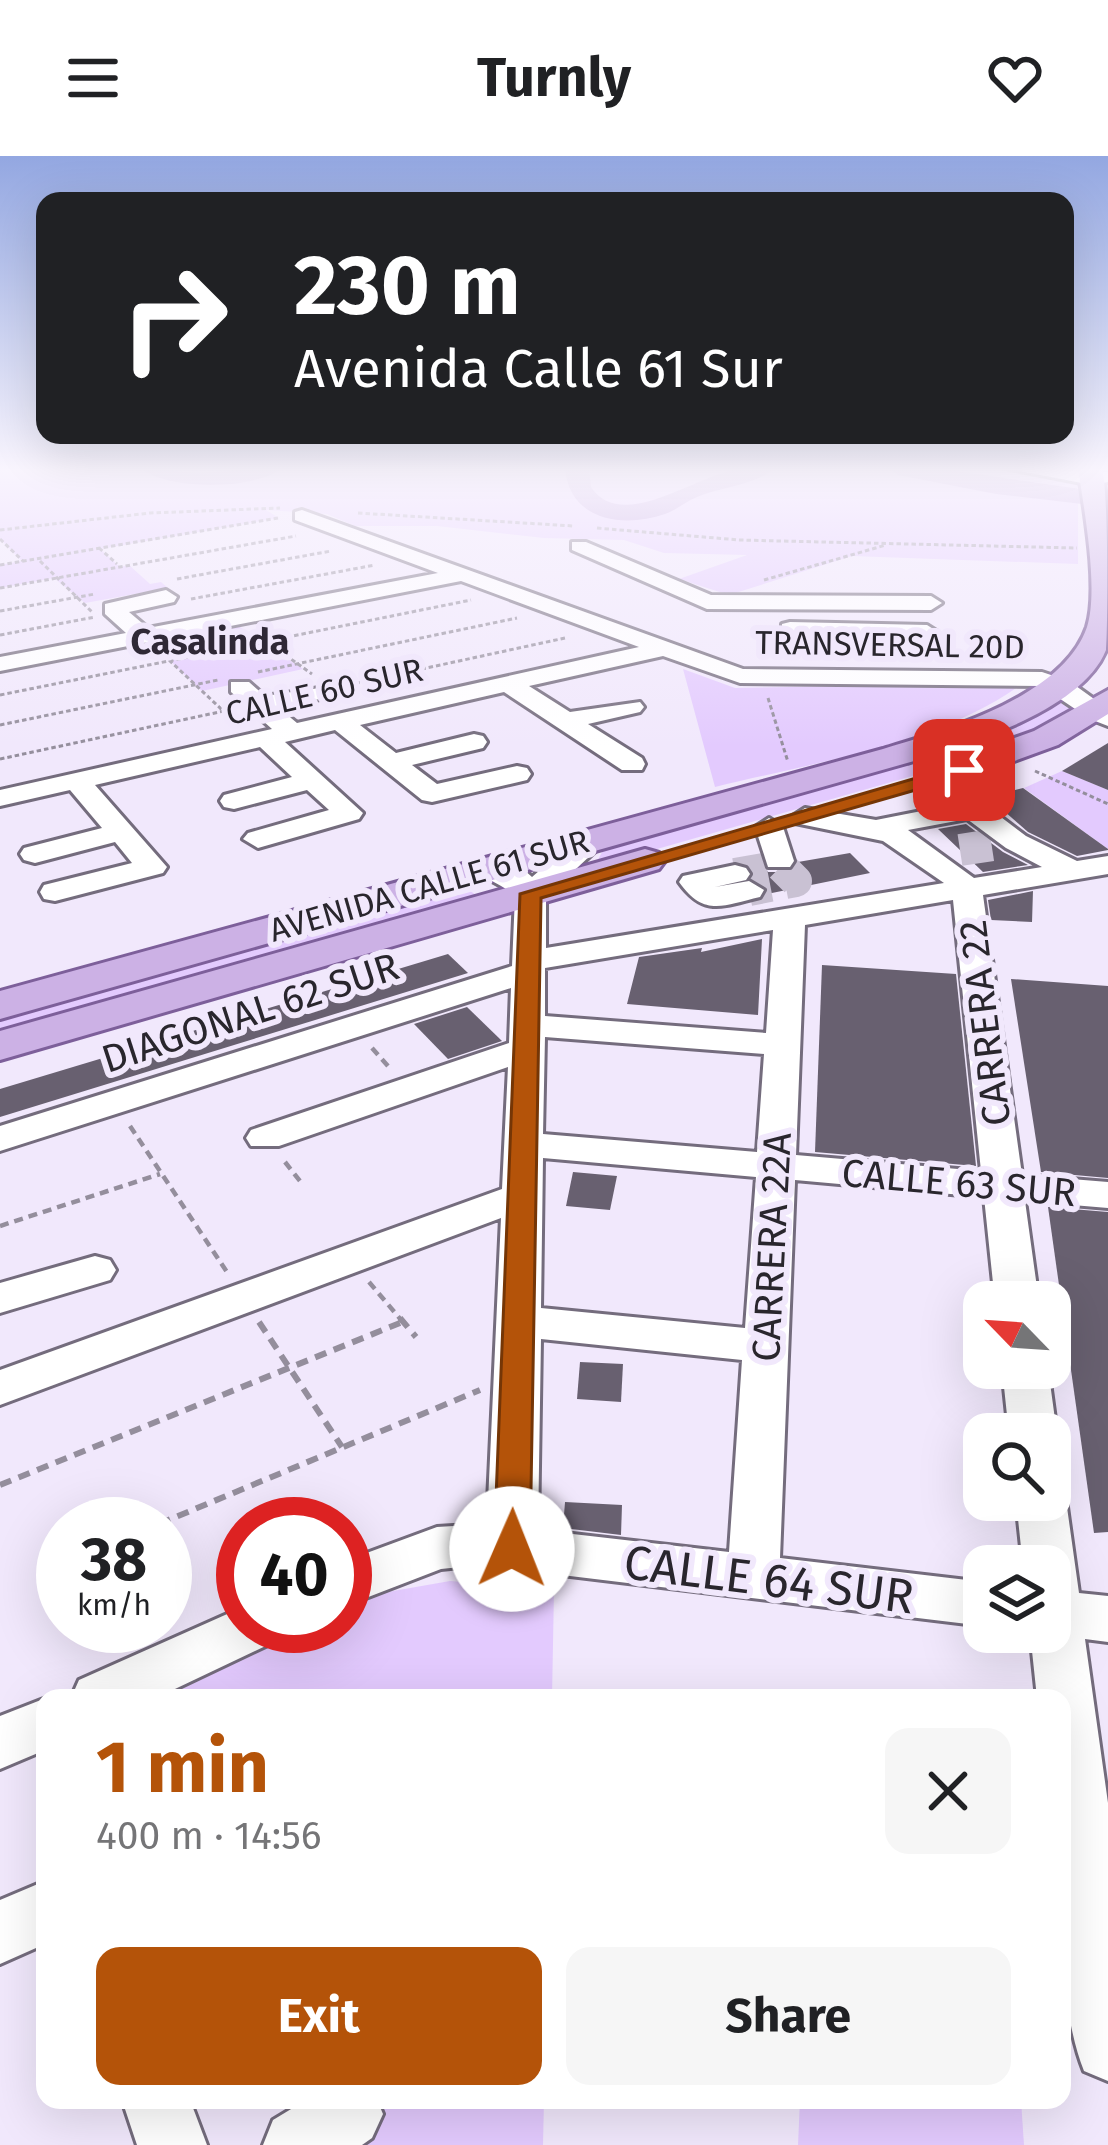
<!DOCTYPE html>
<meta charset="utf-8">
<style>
body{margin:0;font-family:"Fira Sans",sans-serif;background:#f6f6f6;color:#202124;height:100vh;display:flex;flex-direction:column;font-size:45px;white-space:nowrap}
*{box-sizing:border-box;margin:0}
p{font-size:39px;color:#757577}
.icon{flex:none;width:66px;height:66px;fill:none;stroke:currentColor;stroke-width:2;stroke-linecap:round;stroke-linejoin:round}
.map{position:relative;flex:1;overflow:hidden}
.side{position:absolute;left:36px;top:1533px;width:1035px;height:420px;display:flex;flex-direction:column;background:#fff;border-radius:24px;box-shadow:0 12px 48px #0002}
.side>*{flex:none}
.hud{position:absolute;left:36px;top:36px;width:1038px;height:252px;border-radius:24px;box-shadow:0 12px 48px #0002;background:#202124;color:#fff;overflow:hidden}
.needle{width:78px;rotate:295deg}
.controls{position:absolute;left:963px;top:1125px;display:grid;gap:24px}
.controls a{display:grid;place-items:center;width:108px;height:108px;border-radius:24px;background:#fff;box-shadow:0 12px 48px #0002;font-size:60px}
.speed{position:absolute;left:36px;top:1341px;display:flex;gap:24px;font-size:60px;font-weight:700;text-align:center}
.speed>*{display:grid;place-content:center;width:156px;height:156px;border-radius:50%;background:#fff;box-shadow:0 12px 48px #0002;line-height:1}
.speed small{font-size:30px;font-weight:400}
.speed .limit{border:18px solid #d22;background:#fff;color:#111}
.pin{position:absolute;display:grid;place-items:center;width:102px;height:102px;color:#fff;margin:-51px;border-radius:24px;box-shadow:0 6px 18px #0006}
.me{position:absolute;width:132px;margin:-66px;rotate:1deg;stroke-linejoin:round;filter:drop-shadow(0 0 9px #0008)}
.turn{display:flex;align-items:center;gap:42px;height:252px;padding:0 60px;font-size:54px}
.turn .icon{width:156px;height:156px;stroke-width:2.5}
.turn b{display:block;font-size:84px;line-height:102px}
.round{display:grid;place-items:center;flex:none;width:126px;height:126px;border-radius:24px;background:#f6f6f6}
.headline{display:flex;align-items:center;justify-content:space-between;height:204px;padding:0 60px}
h1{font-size:72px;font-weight:700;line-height:90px;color:#b45309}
.action{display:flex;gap:24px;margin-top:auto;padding:24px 60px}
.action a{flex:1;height:138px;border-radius:24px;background:#b45309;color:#fff;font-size:48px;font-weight:700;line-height:138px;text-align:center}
.action a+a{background:#f6f6f6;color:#202124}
header{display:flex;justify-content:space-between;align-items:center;height:156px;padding:0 60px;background:#fff;font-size:54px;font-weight:700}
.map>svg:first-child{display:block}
.green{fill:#e3cafe}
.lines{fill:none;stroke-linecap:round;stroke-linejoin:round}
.river{fill:#b594d6;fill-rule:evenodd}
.building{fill:#686070}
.minor-tunnel{stroke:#c9c1d3;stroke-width:32;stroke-dasharray:32 15;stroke-linecap:butt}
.minor-casing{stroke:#746c7d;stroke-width:6}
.major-casing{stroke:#7d5f9a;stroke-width:6}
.path-far2{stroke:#948e9c;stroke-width:3;stroke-dasharray:4.5 3;stroke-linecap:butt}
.path-far1{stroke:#948e9c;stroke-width:4.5;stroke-dasharray:9 6;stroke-linecap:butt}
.path{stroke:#948e9c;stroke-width:6;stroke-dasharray:12 8;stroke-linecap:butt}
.minor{fill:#fff;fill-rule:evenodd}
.major{fill:#ccb1e5;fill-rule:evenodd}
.route{fill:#b45309;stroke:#753606;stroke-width:3}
.labels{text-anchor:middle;stroke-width:12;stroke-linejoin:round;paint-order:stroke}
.far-street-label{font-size:33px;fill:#29262d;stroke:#f1e8fc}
.far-neighbourhood-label{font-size:36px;font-weight:bold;fill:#2f2836;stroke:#f1e8fc}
.street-label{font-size:39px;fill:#29262d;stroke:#f1e8fc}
.near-street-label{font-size:48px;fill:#29262d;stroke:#f1e8fc}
</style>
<header><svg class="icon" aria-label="menu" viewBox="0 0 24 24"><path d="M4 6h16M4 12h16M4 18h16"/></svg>Turnly<svg class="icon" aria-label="heart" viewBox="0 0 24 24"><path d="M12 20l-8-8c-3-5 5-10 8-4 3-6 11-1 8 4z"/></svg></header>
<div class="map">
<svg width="1108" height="1989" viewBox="0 0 1108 1989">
<rect width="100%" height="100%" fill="#f1e8fc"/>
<!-- green -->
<g class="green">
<path d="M 0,312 L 976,312 L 1078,328 L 1078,408 L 852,400 L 729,439 L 679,423 L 747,399 L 664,397 L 624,384 L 544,382 L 437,370 L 355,370 L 327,358 L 266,354 L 279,362 L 100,393 L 120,411 L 129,409 L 150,428 L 161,426 L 168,432 L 85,447 L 54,422 L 0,432 L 0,409 L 22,405 L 0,383 Z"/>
<path d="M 234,467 L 303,513 L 202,535 L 148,484 Z"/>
<path d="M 683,513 L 735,532 L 1023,527 C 943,587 812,607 715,631 Z"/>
<path d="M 1057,542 L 1075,550 L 1032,576 L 916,619 L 594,711 L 607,687 Z"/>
<path d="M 1062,615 L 1108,634 L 1108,693 L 1024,632 Z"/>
<path d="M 462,729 L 480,742 L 0,881 L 0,859 Z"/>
<path d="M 450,1425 L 554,1434 L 552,1542 L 165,1540 L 305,1470 L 345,1470 L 345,1450 L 376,1438 Z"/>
<path d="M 343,1944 L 544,1944 L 543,1989 L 362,1989 Z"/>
<path d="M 800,1944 L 1021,1944 L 1024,1989 L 798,1989 Z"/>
</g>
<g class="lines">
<!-- river -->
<g class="river">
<path d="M 140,312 L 197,317 L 283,312 C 254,334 169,335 140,312 Z"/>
<path d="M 565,312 L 589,312 L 591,331 C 621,377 695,320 737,313 C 749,311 763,312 775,312 C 756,329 721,331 697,341 C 686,345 677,354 665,358 C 622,373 569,364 565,312 Z"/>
<path d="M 887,312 L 936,312 L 1108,337 L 1108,351 L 996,338 L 898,319 Z"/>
</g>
</g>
<!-- building -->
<g class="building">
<path d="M 1108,587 L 1108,634 L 1062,615 Z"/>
<path d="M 1023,632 L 1108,693 L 1108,694 L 1077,700 L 1028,676 L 988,641 Z"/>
<path d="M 966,668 L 1003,696 L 1028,709 L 983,716 L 938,673 Z"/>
<path d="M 850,697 L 870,717 L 767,738 L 766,730 L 753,722 L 750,710 L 762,708 L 768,716 L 790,716 L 798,706 Z"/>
<path d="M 1033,735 L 1032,766 L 991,764 L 988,744 Z"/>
<path d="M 762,783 L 758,859 L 627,848 L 639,801 L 702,792 L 701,796 Z"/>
<path d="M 448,798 L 468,817 L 0,961 L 0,933 Z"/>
<path d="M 822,809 L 956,818 L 976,1010 L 815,996 Z"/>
<path d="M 1011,823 L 1108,830 L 1108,1022 L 1041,1016 Z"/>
<path d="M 467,851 L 502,885 L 448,903 L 414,868 Z"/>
<path d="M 573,1016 L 617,1020 L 610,1054 L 566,1050 Z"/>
<path d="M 1048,1051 L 1108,1056 L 1108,1376 L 1094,1377 Z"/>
<path d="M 580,1206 L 623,1208 L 621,1246 L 577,1243 Z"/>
<path d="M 565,1346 L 622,1349 L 621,1379 L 563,1372 Z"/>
</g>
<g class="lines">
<!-- minor-tunnel -->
<g class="minor-tunnel">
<path d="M 960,694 L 999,688"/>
<path d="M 735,718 L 781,710 L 796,725 L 749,734"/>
</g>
<!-- minor casing -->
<g class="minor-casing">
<g id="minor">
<path d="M 1005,312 L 1108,316 L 1108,326 L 1092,329 Z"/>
<path d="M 302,354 L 743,513 L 1042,516 L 1069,525 L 1108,553 L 1108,570 L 1090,563 L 1041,530 L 740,527 L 663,500 L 529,530 L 570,556 L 640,546 L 644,551 L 640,556 L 588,568 L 642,602 L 645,608 L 642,614 L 622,614 L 504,536 L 360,569 L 396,597 L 474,578 L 483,580 L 487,586 L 483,592 L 412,609 L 437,628 L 517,610 L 527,612 L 531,618 L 527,624 L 432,646 L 422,644 L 335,574 L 285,586 L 363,657 L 359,663 L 258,692 L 243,683 L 248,677 L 329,654 L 307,634 L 234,653 L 224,651 L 220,645 L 224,639 L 292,621 L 260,591 L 95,629 L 167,711 L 163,717 L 55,745 L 44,743 L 40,736 L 44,729 L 132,707 L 115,686 L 35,707 L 24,704 L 20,698 L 24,692 L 102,672 L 70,634 L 0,650 L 0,634 L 272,573 L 231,536 L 231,526 L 249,526 L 265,540 L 333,530 L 336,535 L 333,540 L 279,552 L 297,567 L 639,491 L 461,425 L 0,515 L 0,501 L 126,477 L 105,458 L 105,448 L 166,434 L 177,441 L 174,446 L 129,456 L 148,472 L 438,417 L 295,364 L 295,356 Z"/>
<path d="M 572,386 L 586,386 L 711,439 L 931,440 L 942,447 L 931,454 L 707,453 L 572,394 Z"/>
<path d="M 790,466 L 927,469 L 938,476 L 927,483 L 782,478 L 782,468 Z"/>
<path d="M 964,606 L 978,614 L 985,649 L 1026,680 L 1077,705 L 1108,700 L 1108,718 L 983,739 L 1022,1019 L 1108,1026 L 1108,1052 L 1025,1045 L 1039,1146 L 995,1146 L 984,1041 L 795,1024 L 780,1402 L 984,1426 L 984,1470 L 479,1409 L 441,1413 L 345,1450 L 345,1405 L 437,1371 L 487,1368 L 501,1062 L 0,1249 L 0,1214 L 502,1033 L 508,911 L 279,990 L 251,990 L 246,982 L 251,974 L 509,887 L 511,832 L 0,995 L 0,970 L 512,810 L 515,740 C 503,728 482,723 475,712 L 490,703 L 523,713 L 532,721 L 583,677 L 593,674 L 608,683 L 546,741 L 546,792 L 944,727 L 883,685 L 795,667 L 791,661 L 805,652 L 876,664 L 957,648 L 950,614 ZM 967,663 L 1006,692 L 1042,711 L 974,722 L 908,674 ZM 953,744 L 981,1015 L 796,999 L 805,769 ZM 773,774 L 766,877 L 545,860 L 545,812 ZM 545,881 L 764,898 L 757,996 L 543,978 ZM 543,1002 L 756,1021 L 745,1172 L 541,1152 ZM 541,1183 L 742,1204 L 729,1396 L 538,1374 Z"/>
<path d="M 769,662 L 783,671 L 794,705 L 790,711 L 768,711 L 755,671 Z"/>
<path d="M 735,709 L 746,712 L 750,718 L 746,724 L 715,731 L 749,725 L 764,734 L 760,741 C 722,750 704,761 679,726 L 683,720 Z"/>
<path d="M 95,1100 L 110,1104 L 116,1114 L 110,1124 L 0,1157 L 0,1127 Z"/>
<path d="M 1002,1212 L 1048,1212 L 1057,1278 L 1050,1291 L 1050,1278 L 1009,1278 Z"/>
<path d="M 1050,1327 L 1059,1330 L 1066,1344 L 1079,1437 L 1108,1440 L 1108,1486 L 1085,1483 L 1108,1647 L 1108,1925 L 1084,1915 C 1048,1826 1062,1642 1062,1542 L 1037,1542 L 1030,1476 L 1050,1476 L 1050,1410 L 1023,1410 L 1016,1344 L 1050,1344 Z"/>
<path d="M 243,1451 L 243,1470 L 282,1470 L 274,1486 L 156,1542 L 71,1542 L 79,1524 Z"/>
<path d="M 46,1542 L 45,1594 L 0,1613 L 0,1560 Z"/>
<path d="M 45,1725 L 45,1788 L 0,1808 L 0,1744 Z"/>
<path d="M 122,1944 L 190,1944 L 207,1989 L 137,1989 Z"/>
<path d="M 306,1944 L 377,1944 L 383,1958 L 372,1982 L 362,1989 L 263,1989 L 273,1964 Z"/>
</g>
</g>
<!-- major casing -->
<g class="major-casing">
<g id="major">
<path d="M 1078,312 L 1102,312 L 1104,325 C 1108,355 1108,469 1106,494 C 1082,555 964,590 907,607 L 0,863 L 0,835 L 883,593 C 946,574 1063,541 1087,471 C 1099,433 1084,353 1078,312 Z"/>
<path d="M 1108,534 L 1108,558 L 1058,589 L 935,634 L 922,631 L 917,623 L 922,615 L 1034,575 Z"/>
<path d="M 645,693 L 659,697 L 665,705 L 659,713 L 0,904 L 0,875 Z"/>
</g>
</g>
<!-- path-far2 -->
<g class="path-far2">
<path d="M 358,357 L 574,370"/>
<path d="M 597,372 L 739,384 L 1077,392"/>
<path d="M 0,374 L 150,357 L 280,352"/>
<path d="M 0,383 L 23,405"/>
<path d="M 99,392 L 117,408"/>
<path d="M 40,405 L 92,456"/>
<path d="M 0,409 L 278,362"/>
<path d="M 177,423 L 331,395"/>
<path d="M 764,424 L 886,389"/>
<path d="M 0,432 L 296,380"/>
<path d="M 191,443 L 375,409"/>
<path d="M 0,455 L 95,438"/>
<path d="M 0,479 L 95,461"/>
<path d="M 267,486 L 312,518"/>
<path d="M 169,504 L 235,566"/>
<path d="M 258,516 L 517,462"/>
<path d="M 348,529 L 565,482"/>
<path d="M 0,539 L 471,444"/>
<path d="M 768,542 L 788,606"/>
<path d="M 0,569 L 218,524"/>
<path d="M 0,603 L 224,555"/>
<path d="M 1035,615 L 1108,648"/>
</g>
<!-- path-far1 -->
<g class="path-far1">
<path d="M 372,892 L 388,910"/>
<path d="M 130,970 L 227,1116"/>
<path d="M 285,1006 L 300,1025"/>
<path d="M 0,1070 L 160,1018"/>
<path d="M 369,1126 L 402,1165"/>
</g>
<!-- path -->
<g class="path">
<path d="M 400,1162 L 416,1181"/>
<path d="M 259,1166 L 342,1291"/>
<path d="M 0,1329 L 400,1167"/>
<path d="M 159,1368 L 480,1234"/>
</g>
<!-- minor -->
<use href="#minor" class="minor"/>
<!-- major -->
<use href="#major" class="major"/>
</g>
<!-- sky -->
<linearGradient id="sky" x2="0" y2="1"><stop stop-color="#93a7e1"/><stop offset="0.53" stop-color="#f9f5fe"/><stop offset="1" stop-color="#f9f5fe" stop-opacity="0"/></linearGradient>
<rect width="1108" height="591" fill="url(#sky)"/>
<!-- route -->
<path class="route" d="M 964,608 L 971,609 L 971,618 L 541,742 L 530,1393 L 525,1403 L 512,1407 L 499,1403 L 494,1393 L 520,738 Z"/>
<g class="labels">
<!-- far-street labels -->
<g class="far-street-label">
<text transform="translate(890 488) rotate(1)" y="12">TRANSVERSAL 20D</text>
<text transform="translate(324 535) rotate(-13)" y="12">CALLE 60 SUR</text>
<text transform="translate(429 729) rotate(-16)" y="12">AVENIDA CALLE 61 SUR</text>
</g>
<!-- far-neighbourhood labels -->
<g class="far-neighbourhood-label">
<text x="210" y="498">Casalinda</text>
</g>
<!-- street labels -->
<g class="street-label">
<text transform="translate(250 856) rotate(-18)" y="14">DIAGONAL 62 SUR</text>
<text transform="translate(984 867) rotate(-97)" y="14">CARRERA 22</text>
<text transform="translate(959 1026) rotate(5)" y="14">CALLE 63 SUR</text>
<text transform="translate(771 1091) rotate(-87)" y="14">CARRERA 22A</text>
</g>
<!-- near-street labels -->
<g class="near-street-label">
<text transform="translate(769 1423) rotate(7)" y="17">CALLE 64 SUR</text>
</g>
</g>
</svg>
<div class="controls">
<a><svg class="needle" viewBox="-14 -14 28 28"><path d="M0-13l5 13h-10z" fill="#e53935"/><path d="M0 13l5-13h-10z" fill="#757577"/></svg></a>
<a><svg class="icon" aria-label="search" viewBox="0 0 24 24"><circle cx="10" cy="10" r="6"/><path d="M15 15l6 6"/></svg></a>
<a><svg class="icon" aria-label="layers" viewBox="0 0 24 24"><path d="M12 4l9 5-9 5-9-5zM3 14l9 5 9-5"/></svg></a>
</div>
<div class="speed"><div>38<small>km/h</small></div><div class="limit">40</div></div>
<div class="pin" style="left:964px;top:614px;background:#d93025"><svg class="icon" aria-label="arrive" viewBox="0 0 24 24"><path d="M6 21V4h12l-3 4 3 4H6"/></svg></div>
<svg class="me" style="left:512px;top:1393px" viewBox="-20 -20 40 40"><circle r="19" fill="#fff"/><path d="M0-13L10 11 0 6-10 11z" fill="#b45309"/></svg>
<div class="hud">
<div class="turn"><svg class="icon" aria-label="right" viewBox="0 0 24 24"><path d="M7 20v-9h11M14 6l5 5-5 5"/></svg><div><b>230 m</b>Avenida Calle 61 Sur</div></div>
</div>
<section class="side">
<div class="headline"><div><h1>1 min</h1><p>400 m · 14:56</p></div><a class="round"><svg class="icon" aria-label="close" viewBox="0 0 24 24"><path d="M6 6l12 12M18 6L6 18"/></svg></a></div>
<div class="action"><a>Exit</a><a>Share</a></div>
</section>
</div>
